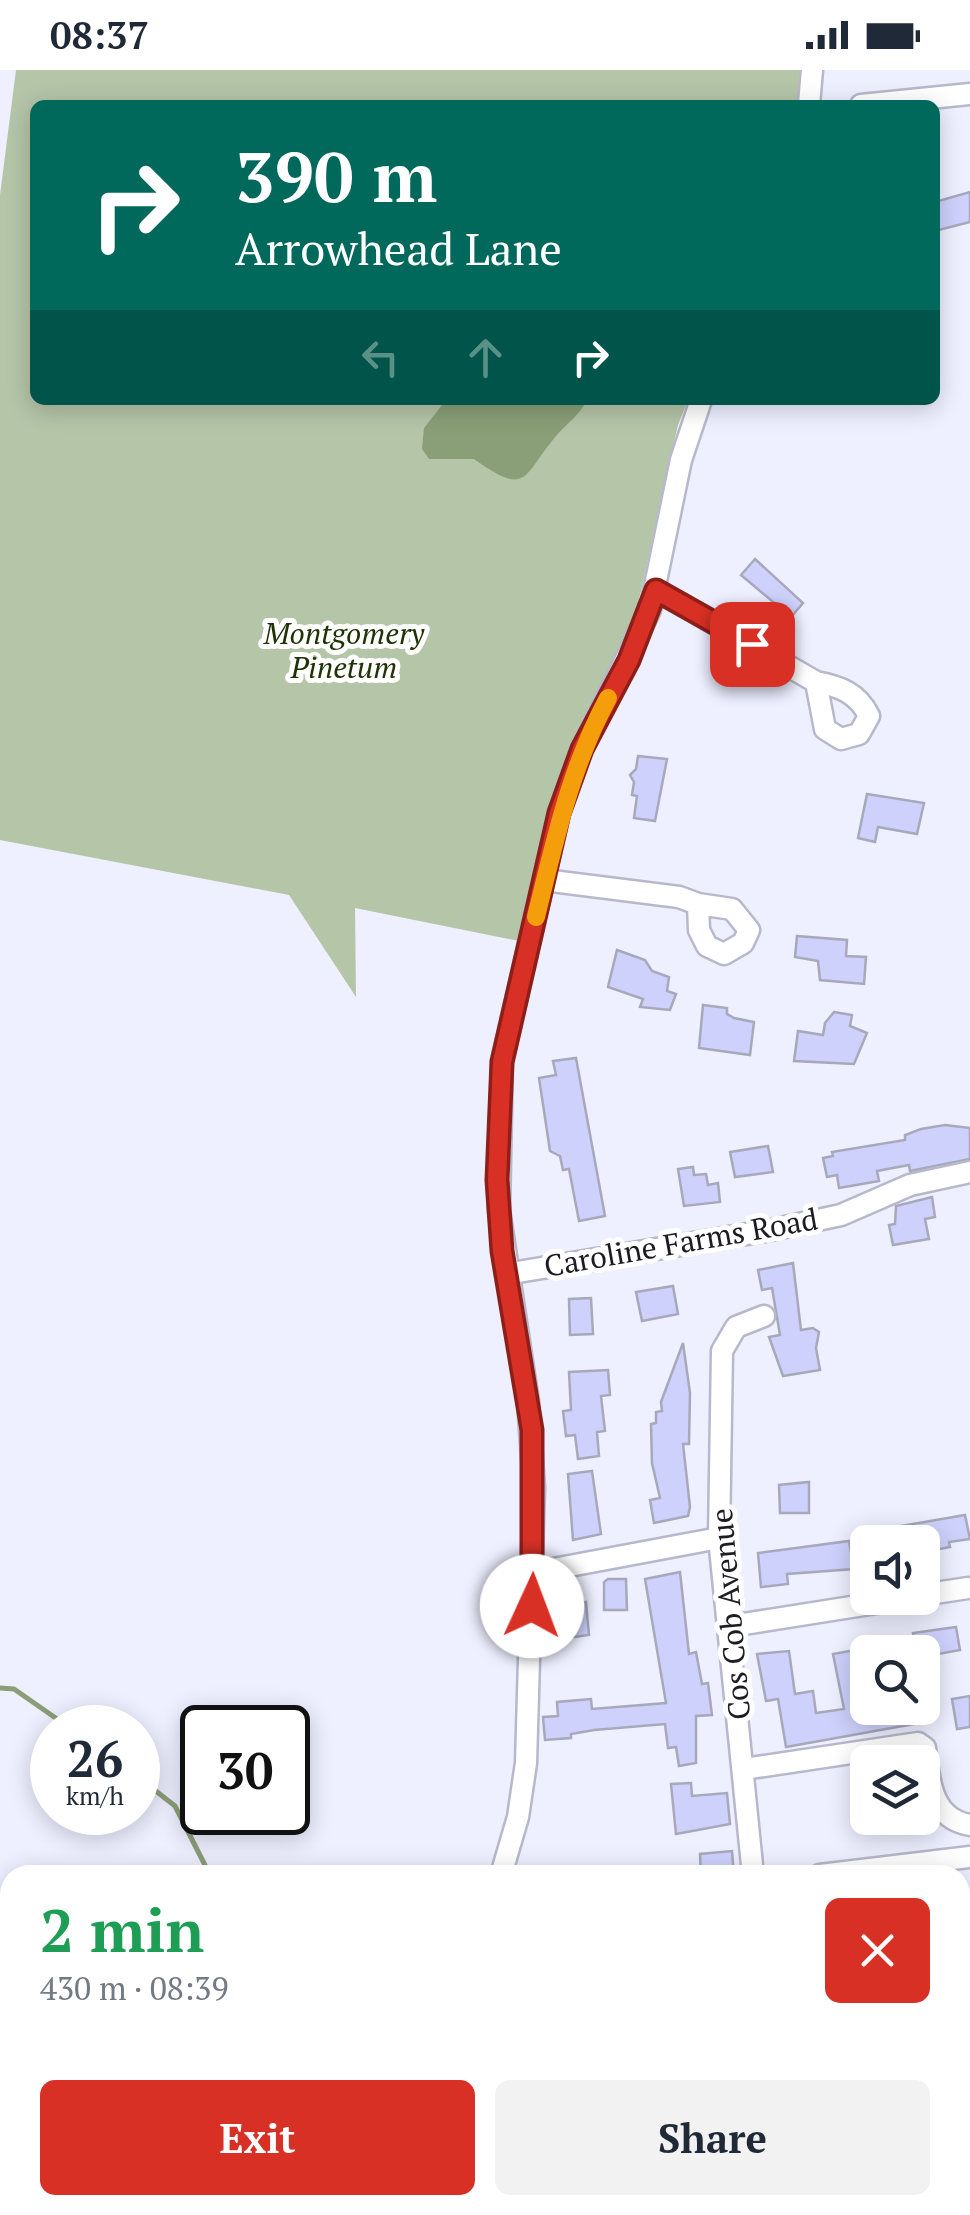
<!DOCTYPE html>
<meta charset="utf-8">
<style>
body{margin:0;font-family:"PT Serif",serif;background:#f2f2f3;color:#1f2937;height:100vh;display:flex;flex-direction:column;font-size:38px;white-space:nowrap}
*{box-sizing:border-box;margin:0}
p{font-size:32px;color:#747a83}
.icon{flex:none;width:55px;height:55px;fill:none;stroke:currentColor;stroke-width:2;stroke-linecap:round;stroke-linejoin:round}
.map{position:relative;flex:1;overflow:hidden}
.panel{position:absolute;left:0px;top:1795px;width:970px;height:350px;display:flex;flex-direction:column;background:#fff;border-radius:30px 30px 0 0;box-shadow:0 5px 25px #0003}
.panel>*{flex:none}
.guide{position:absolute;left:30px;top:30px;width:910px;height:305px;border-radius:15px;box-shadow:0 5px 25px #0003;background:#00695c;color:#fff;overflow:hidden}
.buttons{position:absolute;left:850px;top:1455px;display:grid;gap:20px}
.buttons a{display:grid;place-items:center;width:90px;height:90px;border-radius:15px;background:#fff;box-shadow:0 5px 25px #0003;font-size:50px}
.speed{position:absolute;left:30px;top:1635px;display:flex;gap:20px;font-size:50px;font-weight:700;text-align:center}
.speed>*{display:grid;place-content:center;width:130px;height:130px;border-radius:50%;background:#fff;box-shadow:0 5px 25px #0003;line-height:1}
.speed small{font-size:25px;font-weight:400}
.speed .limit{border:5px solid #111;border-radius:15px;background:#fff;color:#111}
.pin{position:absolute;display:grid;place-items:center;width:85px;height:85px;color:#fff;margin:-42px;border-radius:20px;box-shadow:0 5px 15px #0006}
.me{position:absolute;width:110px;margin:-55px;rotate:2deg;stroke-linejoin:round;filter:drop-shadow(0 0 8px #0008)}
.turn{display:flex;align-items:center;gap:35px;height:210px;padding:0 40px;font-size:45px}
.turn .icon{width:130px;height:130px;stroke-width:2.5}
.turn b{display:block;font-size:70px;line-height:85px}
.lanes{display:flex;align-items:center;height:95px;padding:0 40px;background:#0003;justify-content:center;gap:50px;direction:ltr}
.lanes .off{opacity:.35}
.round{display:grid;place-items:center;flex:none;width:105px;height:105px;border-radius:15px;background:#f2f2f3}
.summary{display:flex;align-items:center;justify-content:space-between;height:170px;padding:0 40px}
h1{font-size:60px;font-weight:600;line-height:75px;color:#1e9e55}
.button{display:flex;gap:20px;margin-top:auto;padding:20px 40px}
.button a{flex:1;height:115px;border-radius:15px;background:#d93025;color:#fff;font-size:40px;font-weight:600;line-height:115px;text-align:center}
.button a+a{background:#f2f2f3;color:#1f2937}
.status{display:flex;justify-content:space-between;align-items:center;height:70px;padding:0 50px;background:#fff;direction:ltr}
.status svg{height:28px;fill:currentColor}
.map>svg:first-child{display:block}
.green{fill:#b5c5a8}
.water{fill:#8a9f78}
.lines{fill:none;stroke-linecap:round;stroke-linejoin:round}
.stream{stroke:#8a9f78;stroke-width:5}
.building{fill:#ced1fc;stroke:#a7a9bb;stroke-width:2.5}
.street-casing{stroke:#b7b8cb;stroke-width:25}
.street{stroke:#fff;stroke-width:20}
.route-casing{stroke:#8d1f18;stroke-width:25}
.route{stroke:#d93025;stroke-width:18}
.slow{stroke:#f59e0b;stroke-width:18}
.labels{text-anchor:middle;stroke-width:10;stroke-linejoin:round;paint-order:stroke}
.park-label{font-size:30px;font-style:italic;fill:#203307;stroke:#fff}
.street-label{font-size:30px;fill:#1c1c23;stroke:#fff}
</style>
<div class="status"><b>08:37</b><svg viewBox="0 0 49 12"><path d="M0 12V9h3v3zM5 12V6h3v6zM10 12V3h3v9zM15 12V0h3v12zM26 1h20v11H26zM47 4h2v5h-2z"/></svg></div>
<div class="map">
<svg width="970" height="2145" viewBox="0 0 970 2145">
<rect width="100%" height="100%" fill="#eeefff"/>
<!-- green -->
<g class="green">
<path d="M 16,0 L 807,0 L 801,35 L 35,35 L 35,330 L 688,330 L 678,355 L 636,543 L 577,679 L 529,873 L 355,838 L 356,927 L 289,825 L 0,770 L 0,125 Z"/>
<path d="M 320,2135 L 503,2135 L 506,2145 L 322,2145 Z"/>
</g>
<!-- water -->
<path class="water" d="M 446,330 L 587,330 C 579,346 567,353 556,366 C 522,406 529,428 474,389 L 429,389 L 422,379 L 424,358 Z"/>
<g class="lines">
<!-- stream -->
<g class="stream">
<path d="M 0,1618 L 14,1619 L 70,1658"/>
<path d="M 138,1707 L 175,1736 L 210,1805"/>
<path d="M 348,2135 L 350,2144"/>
</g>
</g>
<!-- building -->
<g class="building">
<path d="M 970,122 L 970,152 L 935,161 L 935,132 Z"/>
<path d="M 755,489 L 803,533 L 791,547 L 741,505 Z"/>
<path d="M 638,686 L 667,689 L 655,751 L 634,748 L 637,726 L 632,725 L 634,712 L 630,705 L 636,699 Z"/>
<path d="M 867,724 L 924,733 L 917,764 L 878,757 L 875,772 L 858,768 Z"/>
<path d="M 797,866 L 847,870 L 846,886 L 866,887 L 864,914 L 820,910 L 818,891 L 795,887 Z"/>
<path d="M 617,880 L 645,890 L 652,901 L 669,907 L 667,921 L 676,924 L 670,940 L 640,937 L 643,929 L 608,917 Z"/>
<path d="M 703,935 L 727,938 L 727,944 L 734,948 L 754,952 L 750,985 L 699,978 Z"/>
<path d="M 834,942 L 852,945 L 850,956 L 867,963 L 854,994 L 794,991 L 798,961 L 823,965 L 825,953 Z"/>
<path d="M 576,988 L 605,1146 L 579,1151 L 569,1099 L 563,1100 L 560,1086 L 550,1081 L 539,1008 L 556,1005 L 553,991 Z"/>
<path d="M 945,1055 L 970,1058 L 970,1089 L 910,1101 L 909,1095 L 877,1101 L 879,1111 L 839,1118 L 837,1105 L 827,1107 L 823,1088 L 833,1086 L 832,1082 L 905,1070 L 905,1065 L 921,1059 Z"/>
<path d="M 768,1076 L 773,1102 L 735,1107 L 730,1082 Z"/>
<path d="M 693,1097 L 694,1105 L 706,1104 L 708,1115 L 718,1113 L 720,1132 L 684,1136 L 678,1099 Z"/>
<path d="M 932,1127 L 935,1147 L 925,1149 L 929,1169 L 893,1175 L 889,1155 L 895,1154 L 896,1136 Z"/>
<path d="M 793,1193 L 801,1260 L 813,1258 L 819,1262 L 816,1278 L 820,1300 L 783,1306 L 769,1267 L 780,1265 L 772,1218 L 762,1220 L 758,1200 Z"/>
<path d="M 673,1216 L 678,1244 L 642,1251 L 636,1222 Z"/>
<path d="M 591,1228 L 593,1264 L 570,1265 L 569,1229 Z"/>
<path d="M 683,1273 L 690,1323 L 689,1374 L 683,1374 L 690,1437 L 688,1446 L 654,1453 L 650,1430 L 660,1428 L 652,1393 L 651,1354 L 656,1353 L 656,1342 L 662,1341 L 661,1332 Z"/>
<path d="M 608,1300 L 610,1325 L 601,1326 L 605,1361 L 597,1362 L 599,1386 L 578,1389 L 575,1365 L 566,1366 L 563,1341 L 571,1340 L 569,1302 Z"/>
<path d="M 592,1401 L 601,1464 L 573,1470 L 568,1404 Z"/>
<path d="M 809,1412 L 809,1443 L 780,1443 L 779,1415 Z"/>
<path d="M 965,1445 L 970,1469 L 949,1472 L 950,1477 L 930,1481 L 922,1472 L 907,1472 L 906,1467 L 884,1459 Z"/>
<path d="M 849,1471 L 854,1499 L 787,1504 L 788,1514 L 761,1517 L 758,1483 Z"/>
<path d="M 680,1502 L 689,1584 L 696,1582 L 702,1614 L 708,1613 L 712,1645 L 696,1646 L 696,1693 L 679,1696 L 676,1677 L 668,1678 L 665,1654 L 594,1660 L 571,1664 L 571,1668 L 545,1670 L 543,1647 L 558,1646 L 557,1632 L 591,1629 L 592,1639 L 666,1633 L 645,1509 Z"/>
<path d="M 608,1509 L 626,1509 L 627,1540 L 604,1540 L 604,1512 Z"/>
<path d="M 586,1532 L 589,1565 L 559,1569 L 556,1536 Z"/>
<path d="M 956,1557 L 960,1580 L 922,1587 L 922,1582 L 917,1582 L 913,1563 Z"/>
<path d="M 861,1579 L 868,1638 L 911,1638 L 914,1654 L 786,1677 L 778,1629 L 766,1631 L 757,1584 L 789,1581 L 795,1624 L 813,1621 L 816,1643 L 844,1639 L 833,1584 Z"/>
<path d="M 970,1626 L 970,1657 L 957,1659 L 952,1629 Z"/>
<path d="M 691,1713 L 692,1726 L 727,1723 L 730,1754 L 676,1764 L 671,1714 Z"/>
<path d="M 732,1781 L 734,1805 L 701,1805 L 700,1784 Z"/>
</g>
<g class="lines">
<!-- street casing -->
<g class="street-casing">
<g id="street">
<path d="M 809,35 L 812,0"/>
<path d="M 861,35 L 970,24"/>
<path d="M 656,520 L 816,612 C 839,616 858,623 869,646 L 859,664 L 841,669 L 825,659 L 816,612"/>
<path d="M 544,810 L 679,827 L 698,834 L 732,839 L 749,860 L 743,873 L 724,884 L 707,876 L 699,860 L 698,834"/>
<path d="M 506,1204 L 771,1160 L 841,1145 L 910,1115 L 970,1102"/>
<path d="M 532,1503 L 719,1468"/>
<path d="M 922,1525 L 968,1518"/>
<path d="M 731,1556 L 908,1528"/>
<path d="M 744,1699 L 918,1673 L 925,1678 C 929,1709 931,1749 970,1755"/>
<path d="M 501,1805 L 518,1747 L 526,1693 L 534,1417 L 528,1331 L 499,1140 L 502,991 L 559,743 L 582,679 L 650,540 L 681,390 L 701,330"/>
<path d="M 753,1805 L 719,1468 L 722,1281 L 736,1257 L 764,1246"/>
<path d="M 820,1805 L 970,1787"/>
<path d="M 960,1979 L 970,1977"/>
<path d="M 0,1990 L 10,1991"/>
<path d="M 519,2135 L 522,2145"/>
<path d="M 734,2135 L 735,2145"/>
<path d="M 167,2145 L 169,2135"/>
</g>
</g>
<!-- street -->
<use href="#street" class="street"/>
</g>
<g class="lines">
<!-- route casing -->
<g class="route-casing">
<path id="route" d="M 532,1536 L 532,1360 L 502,1181 L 497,1110 L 502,992 L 559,743 L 582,679 L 629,590 L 656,520 L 752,574"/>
</g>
<!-- route -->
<use href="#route" class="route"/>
<!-- slow -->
<path class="slow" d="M 536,847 C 555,770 570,699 608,628"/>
</g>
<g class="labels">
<!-- park labels -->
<g class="park-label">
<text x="344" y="574">Montgomery<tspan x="344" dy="34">Pinetum</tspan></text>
</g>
<!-- street labels -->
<g class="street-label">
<text transform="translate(681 1173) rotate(-10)" y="10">Caroline Farms Road</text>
<text transform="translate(731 1544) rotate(-95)" y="10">Cos Cob Avenue</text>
</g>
</g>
</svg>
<div class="buttons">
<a><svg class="icon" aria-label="sound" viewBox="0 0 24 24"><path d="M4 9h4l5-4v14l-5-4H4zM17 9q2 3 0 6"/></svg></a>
<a><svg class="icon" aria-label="search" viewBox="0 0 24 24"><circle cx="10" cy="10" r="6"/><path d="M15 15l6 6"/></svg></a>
<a><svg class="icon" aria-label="layers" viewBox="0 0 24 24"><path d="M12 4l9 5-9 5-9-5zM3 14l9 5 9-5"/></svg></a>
</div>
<div class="speed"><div>26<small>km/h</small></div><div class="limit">30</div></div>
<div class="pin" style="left:752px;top:574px;background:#d93025"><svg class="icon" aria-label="arrive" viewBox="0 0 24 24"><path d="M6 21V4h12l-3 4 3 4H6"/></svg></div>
<svg class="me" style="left:532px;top:1536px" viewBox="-20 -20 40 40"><circle r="19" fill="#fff"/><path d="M0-13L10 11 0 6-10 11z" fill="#d93025"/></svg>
<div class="guide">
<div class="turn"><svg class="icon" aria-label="right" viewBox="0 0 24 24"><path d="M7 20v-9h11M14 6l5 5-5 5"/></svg><div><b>390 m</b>Arrowhead Lane</div></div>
<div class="lanes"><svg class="icon off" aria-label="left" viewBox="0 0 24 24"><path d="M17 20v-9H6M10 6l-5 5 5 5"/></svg><svg class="icon off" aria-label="ahead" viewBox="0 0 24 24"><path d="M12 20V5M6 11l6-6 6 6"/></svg><svg class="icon" aria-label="right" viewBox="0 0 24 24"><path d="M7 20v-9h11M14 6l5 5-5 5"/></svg></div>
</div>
<section class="panel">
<div class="summary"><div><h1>2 min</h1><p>430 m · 08:39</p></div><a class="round" style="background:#d93025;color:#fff"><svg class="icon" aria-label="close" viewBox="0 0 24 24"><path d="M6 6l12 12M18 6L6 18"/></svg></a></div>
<div class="button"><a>Exit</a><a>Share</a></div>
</section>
</div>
